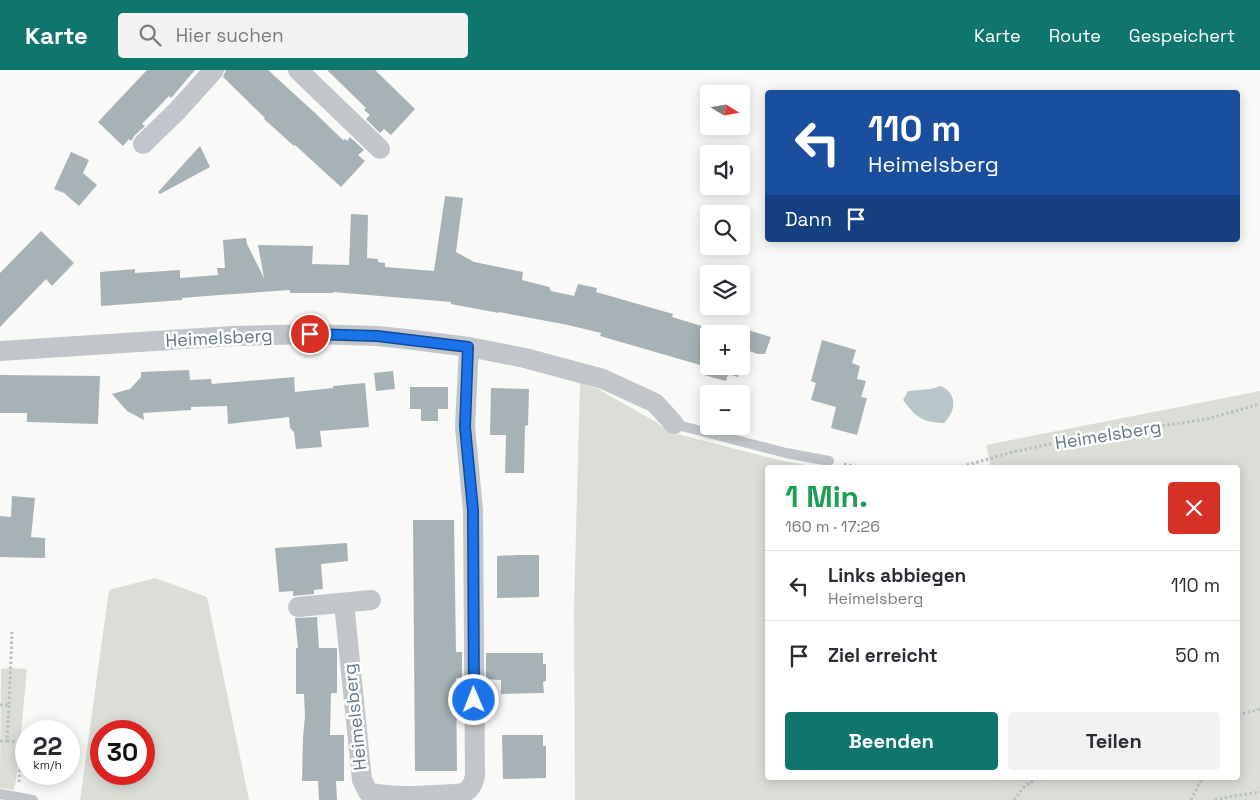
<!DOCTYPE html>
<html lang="de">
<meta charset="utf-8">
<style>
body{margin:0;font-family:"Space Grotesk",sans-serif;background:#f2f2f3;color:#2b2b33;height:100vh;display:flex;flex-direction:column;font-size:19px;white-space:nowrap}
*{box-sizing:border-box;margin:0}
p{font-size:16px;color:#7c7c81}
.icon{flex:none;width:28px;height:28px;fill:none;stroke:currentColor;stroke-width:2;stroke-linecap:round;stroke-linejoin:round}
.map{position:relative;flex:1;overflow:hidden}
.side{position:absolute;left:765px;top:395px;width:475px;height:315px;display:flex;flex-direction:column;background:#fff;border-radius:5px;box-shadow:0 2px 12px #0003}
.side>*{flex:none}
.hud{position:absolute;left:765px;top:20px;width:475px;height:152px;border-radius:5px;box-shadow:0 2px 12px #0003;background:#1a4fa0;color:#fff;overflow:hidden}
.needle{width:32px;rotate:101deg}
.controls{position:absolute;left:700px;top:15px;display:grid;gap:10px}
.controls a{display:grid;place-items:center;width:50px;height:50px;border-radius:5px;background:#fff;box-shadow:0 2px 12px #0003;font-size:25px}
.speed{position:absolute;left:15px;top:650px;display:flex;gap:10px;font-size:25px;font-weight:700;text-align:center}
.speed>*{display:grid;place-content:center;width:65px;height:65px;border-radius:50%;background:#fff;box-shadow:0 2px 12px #0003;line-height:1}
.speed small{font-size:12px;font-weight:400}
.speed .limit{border:8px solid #d22;background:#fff;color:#111}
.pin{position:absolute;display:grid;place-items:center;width:42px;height:42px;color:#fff;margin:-21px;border:2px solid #fff;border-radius:50%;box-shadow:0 1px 5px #0007}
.me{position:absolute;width:55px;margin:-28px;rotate:359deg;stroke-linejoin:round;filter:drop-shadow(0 0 4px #0008)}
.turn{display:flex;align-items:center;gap:18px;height:105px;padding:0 20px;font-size:22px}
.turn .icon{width:65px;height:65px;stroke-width:2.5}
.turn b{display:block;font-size:35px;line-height:42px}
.then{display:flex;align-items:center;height:48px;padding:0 20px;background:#0003;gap:10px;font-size:19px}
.round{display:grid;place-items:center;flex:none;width:52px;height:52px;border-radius:5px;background:#f2f2f3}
.headline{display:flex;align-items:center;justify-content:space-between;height:85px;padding:0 20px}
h1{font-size:30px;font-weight:700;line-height:38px;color:#1e9e55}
.cta{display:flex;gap:10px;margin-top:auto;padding:10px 20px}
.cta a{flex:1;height:58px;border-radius:5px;background:#0f766e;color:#fff;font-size:20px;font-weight:700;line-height:58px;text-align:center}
.cta a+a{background:#f2f2f3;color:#2b2b33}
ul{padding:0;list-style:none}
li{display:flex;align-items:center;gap:15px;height:70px;padding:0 20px;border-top:1px solid #e1e1e2}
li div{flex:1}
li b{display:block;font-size:19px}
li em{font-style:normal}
header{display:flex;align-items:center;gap:30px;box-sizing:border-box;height:70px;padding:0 25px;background:#0f766e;color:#fff}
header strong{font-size:24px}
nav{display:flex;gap:28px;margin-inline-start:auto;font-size:18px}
.search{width:350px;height:45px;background:#f2f2f3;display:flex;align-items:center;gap:12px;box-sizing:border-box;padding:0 18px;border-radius:5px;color:#7c7c81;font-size:19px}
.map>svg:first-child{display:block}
.green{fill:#daded6;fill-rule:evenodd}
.water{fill:#b7c6c8}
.building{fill:#a7b2b6}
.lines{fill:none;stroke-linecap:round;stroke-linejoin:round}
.path{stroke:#babfc1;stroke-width:3;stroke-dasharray:2.5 2.5;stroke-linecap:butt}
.service{stroke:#c0c6c9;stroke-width:10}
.minor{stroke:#c0c6c9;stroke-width:20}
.route-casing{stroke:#114b97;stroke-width:12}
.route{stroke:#1a73e8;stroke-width:9}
.labels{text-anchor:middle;stroke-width:5;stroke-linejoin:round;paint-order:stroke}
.street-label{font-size:18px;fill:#647882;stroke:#fff}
</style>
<header>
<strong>Karte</strong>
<div class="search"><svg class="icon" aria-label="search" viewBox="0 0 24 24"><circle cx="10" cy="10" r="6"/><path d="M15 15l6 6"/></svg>Hier suchen</div>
<nav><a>Karte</a><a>Route</a><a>Gespeichert</a></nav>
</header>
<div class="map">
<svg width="1260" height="730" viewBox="0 0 1260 730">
<rect width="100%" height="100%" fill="#f9f9f7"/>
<!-- green -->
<g class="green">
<path d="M 580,313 L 598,319 L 656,352 L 669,362 L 783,391 L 818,397 L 768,398 L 768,708 L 1238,708 L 1238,398 L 991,397 L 986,375 L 1260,321 L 1260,730 L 575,730 L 574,538 Z"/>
<path d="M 155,508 L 207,527 L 249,730 L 80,730 L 109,520 ZM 101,661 L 144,661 L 144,704 L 101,704 Z"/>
<path d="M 9,598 L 27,599 L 17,705 L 14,720 L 0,718 L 1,599 Z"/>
</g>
<!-- water -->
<path class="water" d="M 941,316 C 958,324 956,341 944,353 C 921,352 916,347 903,330 L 908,321 L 931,319 Z"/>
<!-- building -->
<g class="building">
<path d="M 147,0 L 195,0 L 171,28 L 169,26 L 142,54 L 145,56 L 135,65 L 131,71 L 129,69 L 123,76 L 98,52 Z"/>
<path d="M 226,0 L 268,0 L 314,42 L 343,70 L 345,69 L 347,71 L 350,67 L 364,80 L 358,85 L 365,91 L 341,117 L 295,75 L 294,76 L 264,49 L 265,48 L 223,7 Z"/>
<path d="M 327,0 L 375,0 L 415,39 L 391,65 L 384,59 L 380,63 L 366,49 L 370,45 L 364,40 L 366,38 Z"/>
<path d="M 200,76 L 210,97 L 160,124 L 158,122 Z"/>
<path d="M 71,82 L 89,90 L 83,103 L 97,115 L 79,136 L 64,123 L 54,119 Z"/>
<path d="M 445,126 L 463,128 L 456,182 L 474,192 L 523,202 L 522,210 L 549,217 L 551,221 L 574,226 L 578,214 L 597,218 L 596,222 L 673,244 L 672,247 L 718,261 L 720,256 L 731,264 L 709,264 L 709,296 L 741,296 L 741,264 L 735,264 L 738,257 L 771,267 L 765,284 L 758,284 L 746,280 L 738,307 L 728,304 L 726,311 L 704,305 L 707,297 L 600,266 L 601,263 L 568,255 L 499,242 L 499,243 L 451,234 L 451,232 L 333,222 L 333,223 L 290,223 L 290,220 L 219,225 L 182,228 L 182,230 L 101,236 L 100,202 L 135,199 L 135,203 L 180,200 L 180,208 L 218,205 L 217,198 L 225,198 L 223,170 L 246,168 L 247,174 L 264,208 L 258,175 L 313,176 L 312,194 L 349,195 L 351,144 L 368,145 L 367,188 L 378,189 L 378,192 L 385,193 L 385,197 L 434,201 Z"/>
<path d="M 41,161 L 74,193 L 52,216 L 46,209 L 0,257 L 0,203 Z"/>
<path d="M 822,270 L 856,280 L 852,293 L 860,296 L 857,309 L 866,311 L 861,327 L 867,328 L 857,365 L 831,358 L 836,337 L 811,330 L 816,313 L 811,311 Z"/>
<path d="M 189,300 L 190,310 L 211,309 L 212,314 L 294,307 L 295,322 L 333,318 L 333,316 L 365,313 L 369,357 L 320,361 L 322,377 L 296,379 L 294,362 L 290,358 L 289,347 L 228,354 L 227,336 L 191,337 L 191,340 L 143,343 L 144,350 L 127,341 L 112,324 L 130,319 L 141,307 L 141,302 Z"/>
<path d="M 393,301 L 395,319 L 376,321 L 374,303 Z"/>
<path d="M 0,305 L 100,306 L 98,354 L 27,352 L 27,343 L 0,343 Z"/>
<path d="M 410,317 L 448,317 L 448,339 L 438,339 L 438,351 L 421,351 L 421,339 L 410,339 Z"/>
<path d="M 491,318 L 529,319 L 528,355 L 525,356 L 524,403 L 505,403 L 506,365 L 490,365 Z"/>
<path d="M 12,426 L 35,428 L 31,467 L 45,468 L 45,488 L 0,487 L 0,446 L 11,447 Z"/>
<path d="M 413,450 L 454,450 L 456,582 L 462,582 L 462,608 L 456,608 L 457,701 L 415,701 Z"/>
<path d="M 347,473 L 348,491 L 321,494 L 323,519 L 314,520 L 314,524 L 293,526 L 293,521 L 279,522 L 275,478 Z"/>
<path d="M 517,485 L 539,485 L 539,527 L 497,528 L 497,486 Z"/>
<path d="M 317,547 L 319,578 L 337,578 L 337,623 L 331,623 L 330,665 L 344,665 L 344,711 L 336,711 L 337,730 L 319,730 L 318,711 L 302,711 L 303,667 L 305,646 L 304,624 L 296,624 L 296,578 L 298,578 L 295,548 Z"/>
<path d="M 486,583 L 543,583 L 543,594 L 546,594 L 546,611 L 543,612 L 544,623 L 501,624 L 501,610 L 486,609 Z"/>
<path d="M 502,665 L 543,665 L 543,676 L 546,676 L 546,708 L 503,709 Z"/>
</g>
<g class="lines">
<!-- path -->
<g class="path">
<path d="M 844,394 L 863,398"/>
<path d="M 957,398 L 1009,383 L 1068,370 L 1207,349 L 1260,334"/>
<path d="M 0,635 L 9,635 L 12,562"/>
<path d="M 1238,645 L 1260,639"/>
<path d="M 0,671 L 7,671 L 9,635"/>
<path d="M 7,671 L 19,672 L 21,679 L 19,712"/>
<path d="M 1014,730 L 1023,718 L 1037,708"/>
<path d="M 1191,730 L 1202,708"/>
<path d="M 1215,730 L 1228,727 L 1260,722"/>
</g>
<!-- service -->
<g class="service">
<path d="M 674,354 L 786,383 L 829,391"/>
<path d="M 0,724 L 33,730"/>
</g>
<!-- minor -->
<g class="minor">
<path d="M 298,0 L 380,79"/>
<path d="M 143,74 L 177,41 L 214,0"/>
<path d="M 0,281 L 232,266 L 310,264 L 377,266 L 406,269 L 469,277 L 525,288 L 603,309 L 655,333 L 674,354"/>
<path d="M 344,533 L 362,710 L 368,722 C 394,729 430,725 456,724 C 467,724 473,717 475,706 L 473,440 L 465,357 L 469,277"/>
<path d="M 298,537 L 371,530"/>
</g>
</g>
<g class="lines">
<!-- route casing -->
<g class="route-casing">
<path id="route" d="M 310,264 L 377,266 L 468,277 L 465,357 L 473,440 L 474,630"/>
</g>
<!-- route -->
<use href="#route" class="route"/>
</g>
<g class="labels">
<!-- street labels -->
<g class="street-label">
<text transform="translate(219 268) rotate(-3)" y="6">Heimelsberg</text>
<text transform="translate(1108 365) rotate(-9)" y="6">Heimelsberg</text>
<text transform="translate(355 647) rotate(-96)" y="6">Heimelsberg</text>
</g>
</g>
</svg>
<div class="controls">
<a><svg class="needle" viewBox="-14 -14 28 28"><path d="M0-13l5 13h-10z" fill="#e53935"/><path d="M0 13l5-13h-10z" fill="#7c7c81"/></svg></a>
<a><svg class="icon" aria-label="sound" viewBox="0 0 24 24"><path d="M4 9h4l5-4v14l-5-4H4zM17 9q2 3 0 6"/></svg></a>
<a><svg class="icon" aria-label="search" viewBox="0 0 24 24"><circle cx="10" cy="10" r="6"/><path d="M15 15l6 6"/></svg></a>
<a><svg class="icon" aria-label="layers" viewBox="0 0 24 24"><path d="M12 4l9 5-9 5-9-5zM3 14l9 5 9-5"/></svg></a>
<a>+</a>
<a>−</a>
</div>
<div class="speed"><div>22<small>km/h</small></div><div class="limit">30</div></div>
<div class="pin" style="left:310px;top:264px;background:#d93025"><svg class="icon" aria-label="arrive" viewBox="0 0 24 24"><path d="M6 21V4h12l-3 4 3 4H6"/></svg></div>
<svg class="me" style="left:474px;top:630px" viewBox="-20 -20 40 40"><circle r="17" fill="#1a73e8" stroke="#fff" stroke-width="3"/><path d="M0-11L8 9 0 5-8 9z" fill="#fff"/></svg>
<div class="hud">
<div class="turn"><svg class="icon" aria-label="left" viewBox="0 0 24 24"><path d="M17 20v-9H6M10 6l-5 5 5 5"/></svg><div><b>110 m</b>Heimelsberg</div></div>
<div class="then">Dann<svg class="icon" aria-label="arrive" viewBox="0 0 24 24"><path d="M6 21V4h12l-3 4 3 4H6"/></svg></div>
</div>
<section class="side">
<div class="headline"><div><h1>1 Min.</h1><p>160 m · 17:26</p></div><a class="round" style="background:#d93025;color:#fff"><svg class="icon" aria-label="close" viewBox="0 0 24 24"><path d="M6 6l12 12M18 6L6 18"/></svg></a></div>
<ul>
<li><svg class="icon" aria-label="left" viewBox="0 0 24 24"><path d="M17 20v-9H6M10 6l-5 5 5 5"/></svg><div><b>Links abbiegen</b><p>Heimelsberg</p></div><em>110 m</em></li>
<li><svg class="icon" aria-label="arrive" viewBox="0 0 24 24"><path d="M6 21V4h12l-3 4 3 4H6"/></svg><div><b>Ziel erreicht</b></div><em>50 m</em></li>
</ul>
<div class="cta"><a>Beenden</a><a>Teilen</a></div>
</section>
</div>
